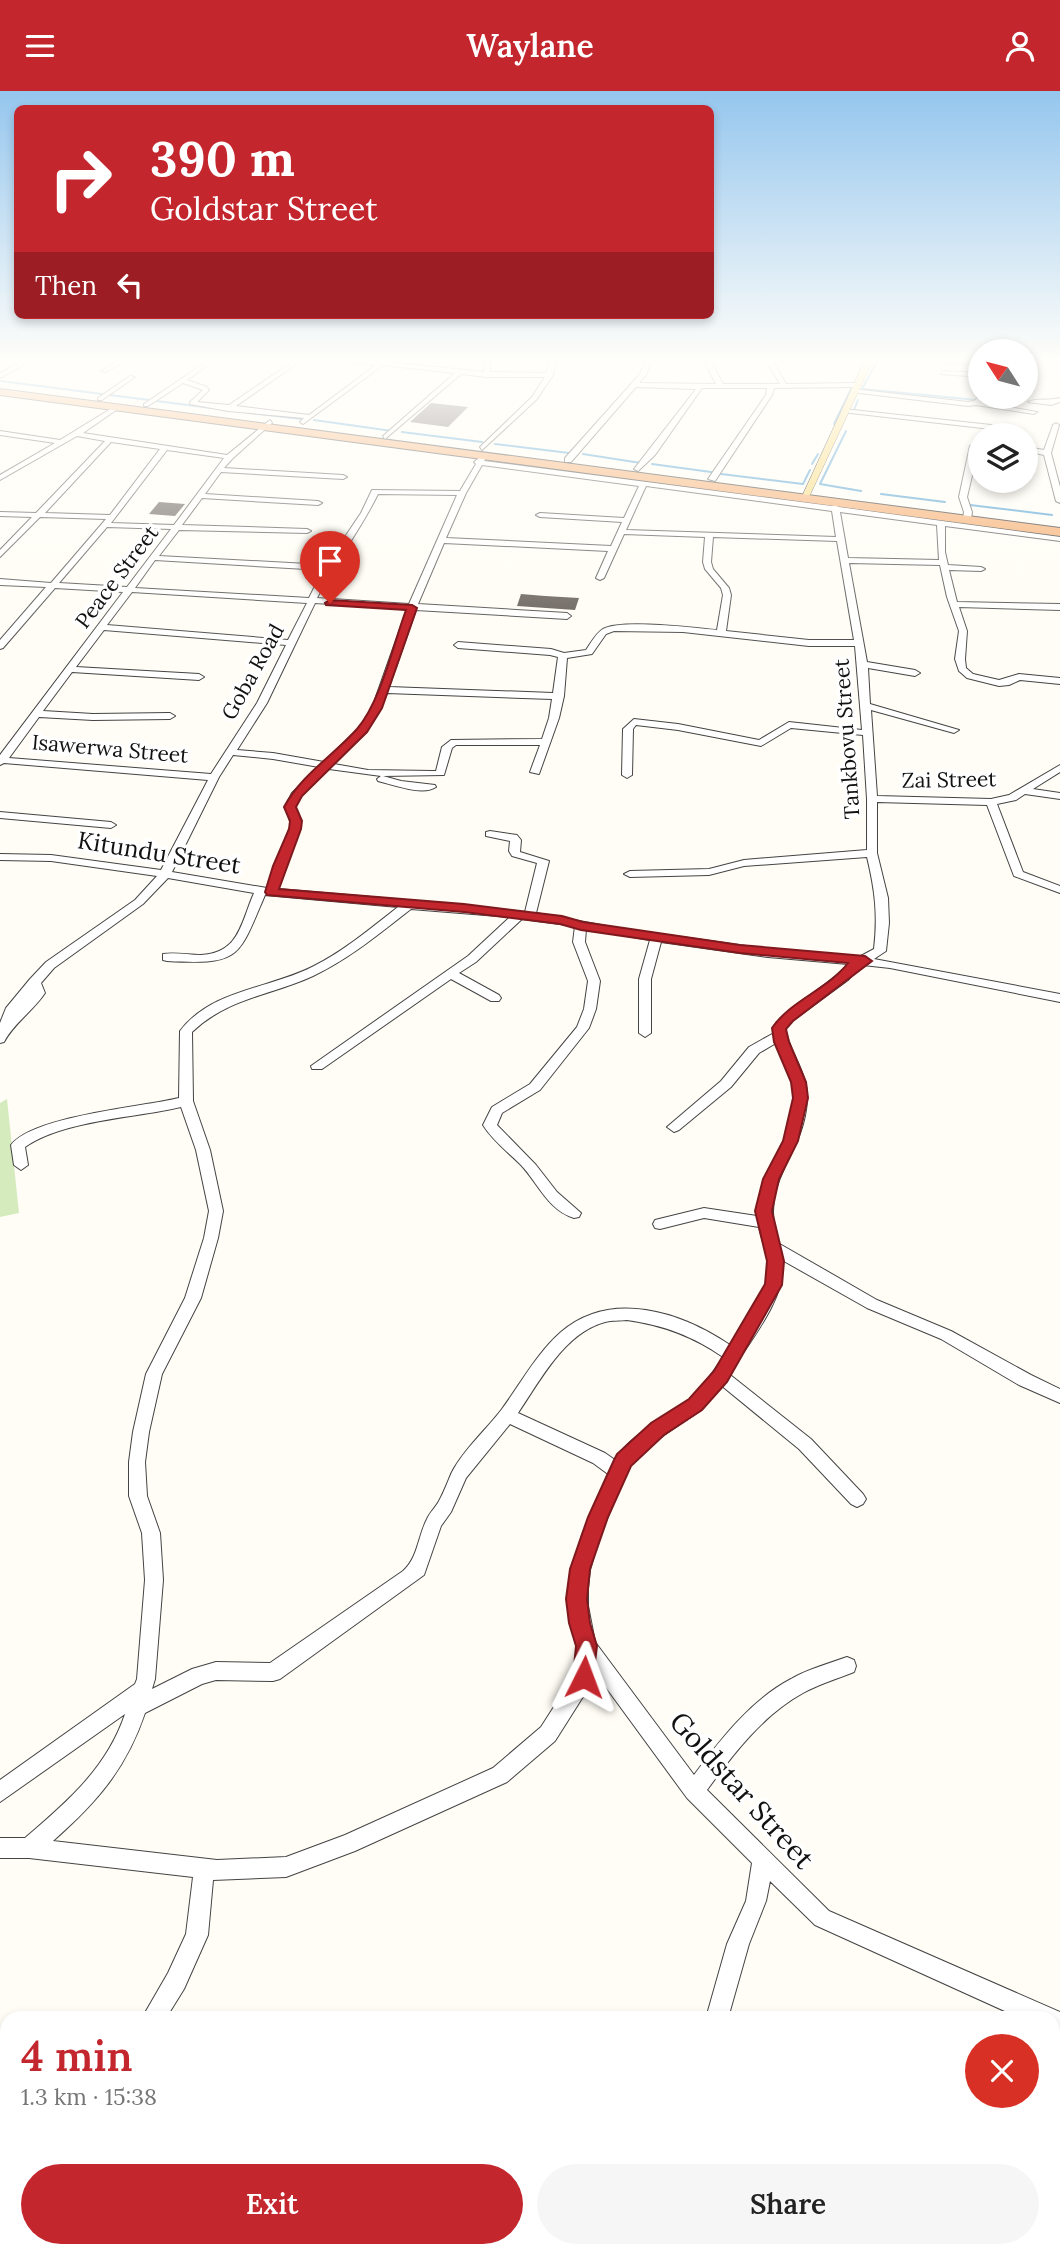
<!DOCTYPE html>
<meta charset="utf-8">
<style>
body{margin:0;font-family:Lora,serif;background:#f6f6f6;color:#222;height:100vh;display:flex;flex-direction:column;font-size:26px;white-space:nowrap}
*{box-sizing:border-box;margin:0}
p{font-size:23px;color:#767676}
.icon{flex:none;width:38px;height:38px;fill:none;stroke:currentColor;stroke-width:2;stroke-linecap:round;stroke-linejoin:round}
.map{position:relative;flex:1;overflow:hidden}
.drawer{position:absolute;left:0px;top:1920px;width:1060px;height:247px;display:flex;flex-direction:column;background:#fff;border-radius:21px 21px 0 0;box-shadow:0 4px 10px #0003}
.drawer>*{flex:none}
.top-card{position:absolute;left:14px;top:14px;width:700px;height:214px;border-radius:10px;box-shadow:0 4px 10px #0003;background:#c4262e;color:#fff;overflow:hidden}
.needle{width:46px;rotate:306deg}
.buttons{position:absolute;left:968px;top:248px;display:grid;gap:14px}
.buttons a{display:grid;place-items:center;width:70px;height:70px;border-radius:50%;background:#fff;box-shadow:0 4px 10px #0003;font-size:35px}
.pin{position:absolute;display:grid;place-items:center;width:60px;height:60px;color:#fff;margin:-72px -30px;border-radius:50% 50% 50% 0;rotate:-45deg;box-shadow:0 0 7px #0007}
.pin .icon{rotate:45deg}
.me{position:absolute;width:77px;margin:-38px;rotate:3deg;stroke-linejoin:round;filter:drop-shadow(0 0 5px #0008)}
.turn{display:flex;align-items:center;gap:24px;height:147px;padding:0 21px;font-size:32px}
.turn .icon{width:91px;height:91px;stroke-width:2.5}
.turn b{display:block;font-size:49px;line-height:60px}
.then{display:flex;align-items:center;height:66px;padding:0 21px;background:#0003;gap:14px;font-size:26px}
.round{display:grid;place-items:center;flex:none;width:74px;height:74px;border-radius:37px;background:#f6f6f6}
.overview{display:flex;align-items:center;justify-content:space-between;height:119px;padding:0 21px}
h1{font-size:42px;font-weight:600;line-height:52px;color:#c4262e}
.action{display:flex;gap:14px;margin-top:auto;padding:14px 21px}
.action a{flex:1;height:80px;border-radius:42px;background:#c4262e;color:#fff;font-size:28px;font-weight:600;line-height:80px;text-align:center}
.action a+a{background:#f6f6f6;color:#222}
header{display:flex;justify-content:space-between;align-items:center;height:91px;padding:0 21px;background:#c4262e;color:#fff;font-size:32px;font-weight:600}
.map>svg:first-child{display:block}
.green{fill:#d5ebbd}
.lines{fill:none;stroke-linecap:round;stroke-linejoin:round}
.stream{stroke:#3f96cf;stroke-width:2}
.building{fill:#5a524d}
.minor-casing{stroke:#444;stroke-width:2}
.major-casing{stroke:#222;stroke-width:1}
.highway-casing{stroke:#222;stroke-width:2}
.minor{fill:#fff;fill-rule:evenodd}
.major{fill:#f9d66b;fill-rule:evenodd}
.highway{fill:#f5a25d;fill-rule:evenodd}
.route{fill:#c4262e;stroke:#7f191e;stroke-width:2}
.labels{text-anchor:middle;stroke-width:7;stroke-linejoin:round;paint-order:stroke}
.far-street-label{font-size:21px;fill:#111;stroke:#fff}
.street-label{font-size:24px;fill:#111;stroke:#fff}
.near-street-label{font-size:28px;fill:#111;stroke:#fff}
</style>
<header><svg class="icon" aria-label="menu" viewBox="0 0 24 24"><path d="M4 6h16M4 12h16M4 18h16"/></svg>Waylane<svg class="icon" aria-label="person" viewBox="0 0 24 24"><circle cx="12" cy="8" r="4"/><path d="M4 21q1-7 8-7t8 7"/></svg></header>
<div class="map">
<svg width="1060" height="2166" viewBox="0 0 1060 2166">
<rect width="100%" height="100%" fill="#fffdf5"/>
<!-- green -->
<path class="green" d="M 7,1008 L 19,1122 L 0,1126 L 0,1012 Z"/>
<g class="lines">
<!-- stream -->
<g class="stream">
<path d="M 878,269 L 862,298 L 977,309"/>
<path d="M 1,290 L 211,317"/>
<path d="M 854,319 L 858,309"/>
<path d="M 249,322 L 302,328"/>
<path d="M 314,329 L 392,340"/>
<path d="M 834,333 L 853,294"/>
<path d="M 846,340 L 820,393 L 861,400"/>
<path d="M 402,341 L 482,351"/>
<path d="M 495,353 L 569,362"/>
<path d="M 583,363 L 641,372"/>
<path d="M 652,373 L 711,381"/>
<path d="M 812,373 L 818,363"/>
<path d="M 721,383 L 803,393 L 810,379"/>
<path d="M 881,403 L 945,411"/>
<path d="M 970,414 L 1052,424"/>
</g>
</g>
<!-- building -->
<g class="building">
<path d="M 431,312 L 468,316 L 448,336 L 410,331 Z"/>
<path d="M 159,411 L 185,413 L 175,425 L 149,423 Z"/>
<path d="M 521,503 L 545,505 L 579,507 L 575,519 L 517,515 Z"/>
</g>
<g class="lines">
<!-- minor casing -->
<g class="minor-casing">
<g id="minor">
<path d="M 25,269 L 32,269 L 0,287 L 0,282 Z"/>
<path d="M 120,269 L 127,269 L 106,281 L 101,280 Z"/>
<path d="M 209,269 L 215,269 L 187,289 L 207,296 L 209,299 L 197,311 L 229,314 L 295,269 L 302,269 L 236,315 L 309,324 L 376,274 L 341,271 L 338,269 L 387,269 L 388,271 L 484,281 L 484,269 L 490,269 L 490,281 L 546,282 L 550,269 L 556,269 L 553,284 L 537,308 L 482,359 L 480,356 L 532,306 L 545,286 L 487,286 L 461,283 L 385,348 L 383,345 L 455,282 L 383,274 L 303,333 L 300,331 L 304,327 L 228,320 L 190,313 L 190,311 L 203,299 L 183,292 L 148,315 L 144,315 L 144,313 Z"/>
<path d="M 646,269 L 652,269 L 646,284 L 639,292 L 716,293 L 704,269 L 710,269 L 723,293 L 780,293 L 766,269 L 772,269 L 786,293 L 856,292 L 859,294 L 856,296 L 774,297 L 772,304 L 715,390 L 708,388 L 766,304 L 767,297 L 702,297 L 655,364 L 638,380 L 634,378 L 696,298 L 636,296 L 571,371 L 565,371 L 565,367 L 640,283 Z"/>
<path d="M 926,269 L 980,269 L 980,273 L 929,271 Z"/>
<path d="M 943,280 L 980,282 L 980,286 L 941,283 Z"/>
<path d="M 130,285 L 135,286 L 102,309 L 98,309 L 98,307 Z"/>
<path d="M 853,298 L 968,311 L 974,310 L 980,305 L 986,306 L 981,311 L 1037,321 L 1034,323 L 976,314 L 968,315 L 851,301 Z"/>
<path d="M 1060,307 L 1060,311 L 1051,314 L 1028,311 C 1036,307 1050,310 1060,307 Z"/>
<path d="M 117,314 L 119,317 L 83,342 L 227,364 L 270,329 L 272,332 L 232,368 L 224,377 L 343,384 L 347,386 L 343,388 L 221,381 L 205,403 L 318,410 L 322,412 L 318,414 L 202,407 L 182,434 L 307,438 L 311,440 L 307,442 L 179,439 L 159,465 L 326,474 L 361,422 L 372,399 L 460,400 L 476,373 L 474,371 L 483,364 L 487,366 L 484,370 L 832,415 L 835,414 L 839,416 L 1060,446 L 1060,450 L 945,435 L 945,461 L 948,474 L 981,476 L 985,478 L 981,480 L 949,479 L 957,511 L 1060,513 L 1060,519 L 959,516 L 967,540 L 965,568 L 966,577 L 973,583 L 999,589 L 1019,583 L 1060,587 L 1060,593 L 1020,589 L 1009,594 L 999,595 L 967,587 L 959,580 L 955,568 L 959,540 L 947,506 L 940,474 L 849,472 L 867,571 L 915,579 L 920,582 L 915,585 L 868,577 L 870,613 L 959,639 L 954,642 L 871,619 L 877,705 L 991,708 L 1009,704 L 1060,674 L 1060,681 L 1033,698 L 1060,702 L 1060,708 L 1025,703 L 1016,709 L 997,713 L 1023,781 L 1060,795 L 1060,802 L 1014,785 L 987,714 L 877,711 L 877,762 L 888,807 L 889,832 L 886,860 L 874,868 L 1060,903 L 1060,911 L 890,877 L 863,874 L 858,877 L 848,889 L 792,930 L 785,938 C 790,962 809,984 807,1009 C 804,1067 758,1086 778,1152 L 877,1209 L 951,1240 L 1031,1284 L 1060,1298 L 1060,1312 L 1019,1294 L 941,1248 L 867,1217 L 782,1169 C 788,1206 748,1252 729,1283 L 811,1348 L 863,1403 L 866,1408 L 863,1413 L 857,1416 L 851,1413 L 799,1358 L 722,1295 L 701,1319 L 645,1357 L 630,1374 L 600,1444 L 590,1479 L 588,1497 L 588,1515 L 595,1551 L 694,1684 C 721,1648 751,1609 791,1588 C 808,1578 828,1573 847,1566 L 854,1569 L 856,1575 L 854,1581 C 837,1588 819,1593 803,1602 C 763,1624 733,1663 707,1699 L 829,1820 L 1060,1921 L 1060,1944 L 1054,1941 L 1054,1927 L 1020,1927 L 815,1834 L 770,1790 L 766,1810 L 749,1853 L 728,1927 L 706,1927 L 727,1853 L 746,1810 L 752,1772 L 687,1707 L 594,1580 L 591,1593 L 555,1650 L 507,1691 L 355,1760 L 286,1786 L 213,1789 L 208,1844 L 184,1898 L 166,1927 L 142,1927 L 168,1882 L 186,1843 L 193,1786 L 29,1767 L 0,1767 L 0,1747 L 25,1747 C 67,1711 107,1677 125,1623 L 0,1711 L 0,1689 L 135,1593 L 137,1588 L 145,1489 L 142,1442 L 129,1405 L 129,1371 L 133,1341 L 146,1283 L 185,1207 L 204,1147 L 209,1120 L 196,1059 L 181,1016 C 136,1027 63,1029 25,1056 L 28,1074 L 21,1079 L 14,1074 L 11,1054 C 33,1025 142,1016 179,1007 L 180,940 C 212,898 270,898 314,875 C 344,860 371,837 398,816 L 265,804 C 238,867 241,874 167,870 L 163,869 L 163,863 C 175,861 189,864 201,864 C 240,862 241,831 254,802 L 168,787 L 143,813 L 54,877 L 41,892 L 45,902 C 33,920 14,932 4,951 L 0,952 L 0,932 L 6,917 L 30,888 L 46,871 L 135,809 L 157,785 L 51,770 L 0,769 L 0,763 L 51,764 L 161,779 L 208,689 L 4,672 L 0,674 L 0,664 L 123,501 L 55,497 L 3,557 L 0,558 L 0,549 L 46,496 L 0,494 L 0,488 L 51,492 L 106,428 L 40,426 L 0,466 L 0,459 L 32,426 L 0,425 L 0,421 L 36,422 L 105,350 L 77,345 L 0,389 L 0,384 L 55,352 L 0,344 L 0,340 L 60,349 ZM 111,351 L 160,358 L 110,424 L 45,422 ZM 167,359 L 224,367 L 174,434 L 111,432 ZM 482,374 L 639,395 L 624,427 L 540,422 L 536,424 L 540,426 L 622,431 L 611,455 L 446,447 L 466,402 ZM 646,395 L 832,420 L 836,446 L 626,439 ZM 378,403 L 457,404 L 409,513 L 317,507 C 335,471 360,440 378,403 ZM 840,421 L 937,434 L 939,469 L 848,467 ZM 107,436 L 171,438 L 127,496 L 59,492 ZM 624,443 L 705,446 L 703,471 L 705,478 L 721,497 L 723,504 L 717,539 C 694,537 622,528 603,538 C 596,542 591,552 586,559 L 564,562 L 551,558 L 458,551 L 454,554 L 458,557 L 550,564 L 558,566 L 553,602 L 389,596 L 416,519 L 567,528 L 571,525 L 567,522 L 418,513 L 444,452 L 608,460 L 596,487 L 600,489 L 604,487 ZM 713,446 L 837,450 L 854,549 L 809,549 L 726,540 L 731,504 L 729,497 L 713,478 L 711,471 ZM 155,469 L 323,479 L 309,507 L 135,497 ZM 132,501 L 307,512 L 288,549 L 107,534 ZM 315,512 L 407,518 L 372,617 L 359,637 L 324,671 L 273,662 L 237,659 L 267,612 ZM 104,539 L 286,554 L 257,612 L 211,683 L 9,667 L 39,626 L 93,629 L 170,628 L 175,625 L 170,622 L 93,623 L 43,620 L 72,581 L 199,589 L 204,586 L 199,583 L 76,576 ZM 614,540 L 683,541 L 809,555 L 855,555 L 862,639 L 789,631 L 759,649 L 678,633 L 634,628 L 623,638 L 622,684 L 627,687 L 632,684 L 633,638 L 636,634 L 678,639 L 761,655 L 791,637 L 863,644 L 867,708 L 867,759 L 744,769 L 709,778 L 630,780 L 624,783 L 630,786 L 709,784 L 744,775 L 867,766 C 875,799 878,824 874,858 L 859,866 L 768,858 L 617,837 L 536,822 L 549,770 L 520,761 L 521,749 L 517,744 L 490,740 L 486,741 L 486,745 L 510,750 L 509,760 L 512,765 L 537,772 L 525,821 L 464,814 L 278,798 L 301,736 L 295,716 L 300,705 L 329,678 L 381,685 L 377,688 L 378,690 C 394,694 423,705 436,696 L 435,694 L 401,690 L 383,685 L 444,684 L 452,657 L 456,654 L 540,654 L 530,681 L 539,683 L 559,627 L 564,605 L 567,567 L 592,563 L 606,543 ZM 387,602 L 552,608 L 549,627 L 542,648 L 451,649 L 442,656 L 436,680 L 433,680 L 368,679 L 334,673 C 356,651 377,632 387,602 ZM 233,664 L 273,668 L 319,676 L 292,702 L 285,716 L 290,730 L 290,736 L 267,797 L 172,781 L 219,686 ZM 411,818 L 510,826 L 468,865 L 311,975 L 312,978 L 322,978 L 451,888 L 491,910 L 499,910 L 501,907 L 499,904 L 459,882 L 476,871 L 522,828 L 575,835 L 573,851 L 588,890 L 584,918 L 577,936 L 530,993 L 492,1016 L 483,1034 C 493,1050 508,1061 521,1074 C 538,1092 548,1119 574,1127 L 579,1126 L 581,1122 L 557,1101 L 536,1074 L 497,1034 L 502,1022 L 540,999 L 589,937 L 596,918 L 600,890 L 585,851 L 586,838 L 650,849 L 639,888 L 639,942 L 645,946 L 651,942 L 651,888 L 661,851 L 768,866 L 848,873 C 827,898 792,910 773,937 L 774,942 L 749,956 L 721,990 L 667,1036 L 674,1041 L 679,1039 L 731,996 L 759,962 L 776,952 C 782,967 791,982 794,999 C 801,1044 756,1080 757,1125 L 704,1117 L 655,1129 L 653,1133 L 655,1137 L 660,1138 L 704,1127 L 759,1136 C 762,1149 767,1161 768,1174 C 770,1204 745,1230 730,1254 C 681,1221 611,1198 561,1241 C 537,1262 521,1292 502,1318 C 487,1338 464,1358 452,1381 C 448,1390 444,1401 439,1410 C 436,1416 430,1421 427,1428 C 418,1445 418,1467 403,1480 L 270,1572 L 216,1571 L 192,1578 L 152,1598 L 155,1588 L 163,1489 L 160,1442 L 147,1405 L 145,1371 L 149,1341 L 162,1283 L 201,1207 L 218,1147 L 223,1120 L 210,1059 L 193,1010 L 192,941 C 229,906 270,905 313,885 C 349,868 380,842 411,818 ZM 627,1229 C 663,1234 693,1245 723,1266 C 711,1285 698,1303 680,1317 C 657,1333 630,1344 615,1369 L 605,1362 L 518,1322 C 540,1290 564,1242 605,1231 C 612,1229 620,1230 627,1229 ZM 510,1333 L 593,1372 L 608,1383 L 582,1444 L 572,1479 L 570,1515 L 578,1555 L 575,1583 L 541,1636 L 493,1677 L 345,1744 L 286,1766 L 217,1769 L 53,1750 C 97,1711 126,1678 145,1622 L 202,1593 L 216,1589 L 273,1590 L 280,1588 L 424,1484 L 441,1435 L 451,1421 L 466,1387 Z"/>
<path d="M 844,318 L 991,334 L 994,336 L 991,338 L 842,321 Z"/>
<path d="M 1056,332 L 1059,334 L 1051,362 L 1060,396 L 1060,412 L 1056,410 L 1044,364 L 1026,360 L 1026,356 L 1044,359 L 1053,334 Z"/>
<path d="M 980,351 L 967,406 L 972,421 L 971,428 L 967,430 L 963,428 L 964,421 L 959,406 L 970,355 Z"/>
<path d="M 0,721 L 111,731 L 116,734 L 111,737 L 0,727 Z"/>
<path d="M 7,2035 L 7,2061 L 0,2064 L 0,2038 Z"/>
<path d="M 624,2160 L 649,2160 L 647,2166 L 621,2166 Z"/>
<path d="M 784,2160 L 808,2160 L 810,2166 L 786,2166 Z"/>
</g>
</g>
<!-- major casing -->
<g class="major-casing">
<path id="major" d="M 865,269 L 873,269 L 809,406 L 801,408 Z"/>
</g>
<!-- highway casing -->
<g class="highway-casing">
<path id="highway" d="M 0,298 L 1060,437 L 1060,445 L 0,304 Z"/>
</g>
<!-- minor -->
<use href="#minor" class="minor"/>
<!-- major -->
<use href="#major" class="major"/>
<!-- highway -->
<use href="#highway" class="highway"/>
</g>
<!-- sky -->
<linearGradient id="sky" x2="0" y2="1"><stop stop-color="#95c6ee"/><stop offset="0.47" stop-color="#fffefa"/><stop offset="1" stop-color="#fffefa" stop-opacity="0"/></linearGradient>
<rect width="1060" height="572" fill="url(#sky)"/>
<!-- route -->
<path class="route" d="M 330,509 L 412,514 L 417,517 L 382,617 L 367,641 L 302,705 L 296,716 L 302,730 L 301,738 L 279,798 L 464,813 L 562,825 L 583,831 L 740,854 L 865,865 L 872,870 L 793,930 L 786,938 L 789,951 L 806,991 L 808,1007 L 798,1050 L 779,1088 L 772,1120 L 784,1170 L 782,1194 L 727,1291 L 702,1319 L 664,1344 L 631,1375 L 608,1426 L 590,1478 L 587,1508 L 590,1532 L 597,1555 L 592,1594 L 584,1597 L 577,1594 L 573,1586 L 576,1555 L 569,1532 L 566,1508 L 570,1478 L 588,1426 L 614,1369 L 617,1363 L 651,1332 L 689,1308 L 714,1280 L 765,1193 L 767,1170 L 755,1120 L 763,1088 L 783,1050 L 793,1007 L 791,991 L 774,951 L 772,937 C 791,909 827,899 848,872 L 740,862 L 581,839 L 560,833 L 464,821 L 267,804 L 265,801 L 273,775 L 289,738 L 290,730 L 284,716 C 301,684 334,664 357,638 C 381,610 393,554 406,519 L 326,514 L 325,512 Z"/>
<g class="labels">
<!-- far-street labels -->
<g class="far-street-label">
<text transform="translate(117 486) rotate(-53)" y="7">Peace Street</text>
<text transform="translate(253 581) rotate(-61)" y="7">Goba Road</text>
<text transform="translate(847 648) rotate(-94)" y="7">Tankbovu Street</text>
<text transform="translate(110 658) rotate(5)" y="7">Isawerwa Street</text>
<text transform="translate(949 689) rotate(-1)" y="7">Zai Street</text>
</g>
<!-- street labels -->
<g class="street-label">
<text transform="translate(159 762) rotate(9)" y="8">Kitundu Street</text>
</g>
<!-- near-street labels -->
<g class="near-street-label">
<text transform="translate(742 1699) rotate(48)" y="10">Goldstar Street</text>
</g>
</g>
</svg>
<div class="buttons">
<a><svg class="needle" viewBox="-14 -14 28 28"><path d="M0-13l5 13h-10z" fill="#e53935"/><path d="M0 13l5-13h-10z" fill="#767676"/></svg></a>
<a><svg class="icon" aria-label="layers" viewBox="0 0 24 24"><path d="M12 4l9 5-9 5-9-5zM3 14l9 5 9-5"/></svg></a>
</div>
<div class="pin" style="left:330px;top:512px;background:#d93025"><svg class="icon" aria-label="arrive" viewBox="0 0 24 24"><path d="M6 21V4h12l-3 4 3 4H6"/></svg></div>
<svg class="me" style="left:584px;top:1586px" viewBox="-20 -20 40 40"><path d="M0-17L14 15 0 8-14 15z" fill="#c4262e" stroke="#fff" stroke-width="4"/></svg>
<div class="top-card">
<div class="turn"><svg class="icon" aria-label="right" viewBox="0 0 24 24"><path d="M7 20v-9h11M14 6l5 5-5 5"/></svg><div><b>390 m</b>Goldstar Street</div></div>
<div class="then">Then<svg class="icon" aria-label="left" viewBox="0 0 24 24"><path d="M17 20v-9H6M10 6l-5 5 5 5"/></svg></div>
</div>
<section class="drawer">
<div class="overview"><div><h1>4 min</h1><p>1.3 km · 15:38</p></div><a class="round" style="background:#d93025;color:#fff"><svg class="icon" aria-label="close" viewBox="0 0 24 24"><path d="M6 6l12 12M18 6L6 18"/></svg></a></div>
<div class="action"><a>Exit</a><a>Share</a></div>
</section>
</div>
